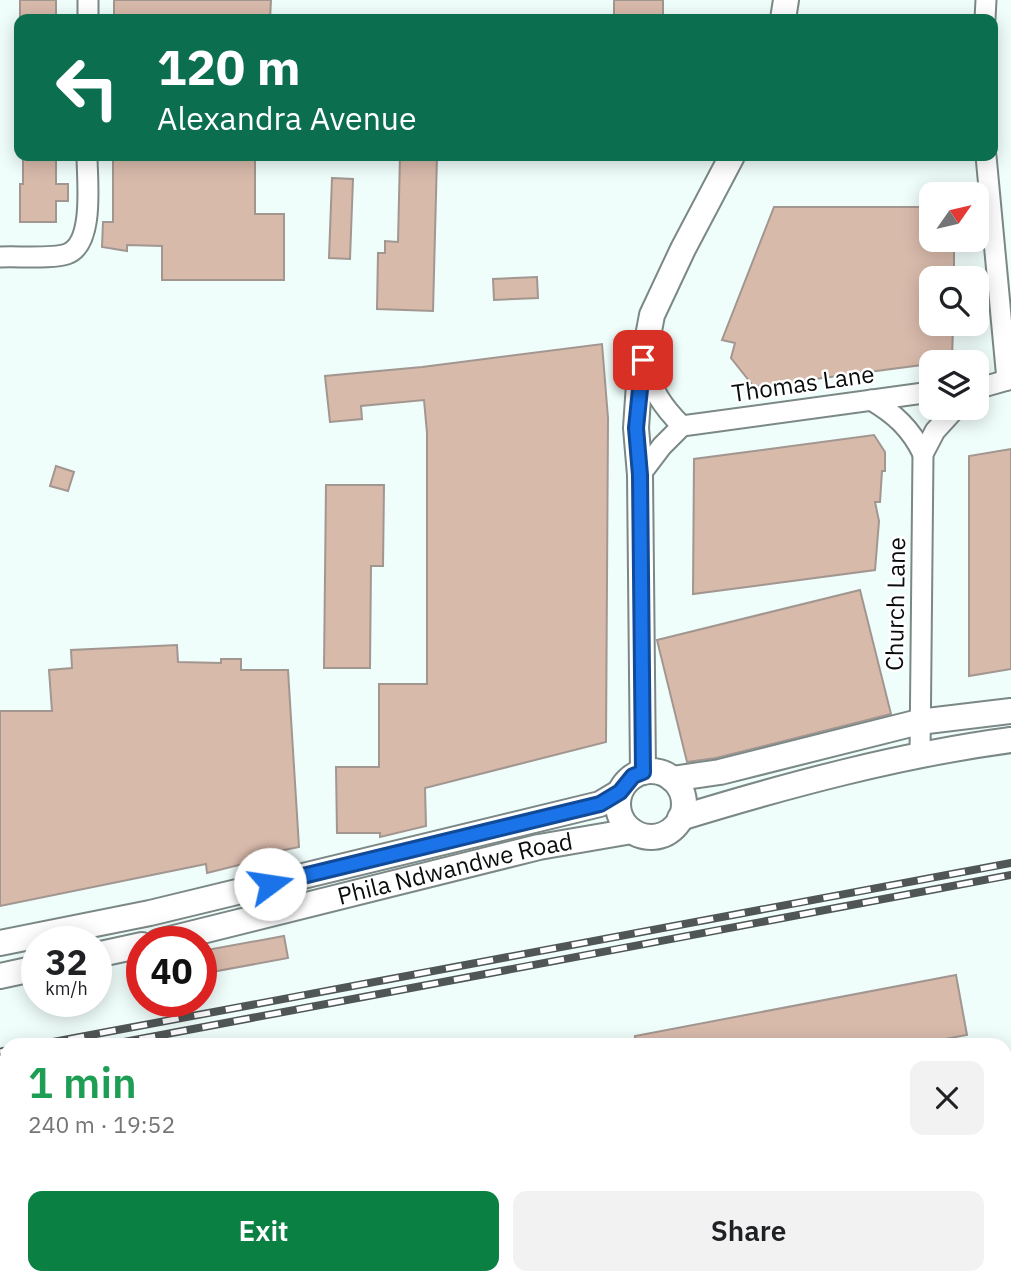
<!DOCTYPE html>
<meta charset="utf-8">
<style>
body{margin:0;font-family:"IBM Plex Sans",sans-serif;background:#f2f2f2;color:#202124;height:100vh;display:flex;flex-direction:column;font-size:26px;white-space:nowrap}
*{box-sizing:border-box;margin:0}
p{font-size:23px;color:#757577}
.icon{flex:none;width:38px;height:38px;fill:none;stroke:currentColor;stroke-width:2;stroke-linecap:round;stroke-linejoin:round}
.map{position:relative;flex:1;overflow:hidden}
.drawer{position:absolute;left:0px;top:1038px;width:1012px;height:247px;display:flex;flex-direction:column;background:#fff;border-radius:21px 21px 0 0;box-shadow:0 4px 18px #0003}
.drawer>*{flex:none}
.banner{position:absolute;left:14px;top:14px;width:984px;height:147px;border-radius:14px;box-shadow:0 4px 18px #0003;background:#0b6e4f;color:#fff;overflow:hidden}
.needle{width:46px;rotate:56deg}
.controls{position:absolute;left:919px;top:182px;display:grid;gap:14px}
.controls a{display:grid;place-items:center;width:70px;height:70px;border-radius:14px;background:#fff;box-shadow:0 4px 18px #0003;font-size:35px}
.speed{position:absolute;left:21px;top:926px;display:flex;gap:14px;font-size:35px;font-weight:700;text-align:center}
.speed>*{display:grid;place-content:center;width:91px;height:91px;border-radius:50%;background:#fff;box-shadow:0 4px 18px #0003;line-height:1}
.speed small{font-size:18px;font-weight:400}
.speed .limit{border:10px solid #d22;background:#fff;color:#111}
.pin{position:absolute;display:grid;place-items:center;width:60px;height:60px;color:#fff;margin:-30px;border-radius:14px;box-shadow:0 4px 10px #0006}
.me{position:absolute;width:77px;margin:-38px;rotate:76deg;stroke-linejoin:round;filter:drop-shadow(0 0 5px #0008)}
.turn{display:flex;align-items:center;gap:24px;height:147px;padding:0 28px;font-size:32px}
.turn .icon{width:91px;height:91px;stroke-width:2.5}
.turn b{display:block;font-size:49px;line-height:60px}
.round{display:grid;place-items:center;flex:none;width:74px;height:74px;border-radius:14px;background:#f2f2f2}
.overview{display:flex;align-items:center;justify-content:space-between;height:119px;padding:0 28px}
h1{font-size:42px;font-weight:600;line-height:52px;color:#1e9e55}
.primary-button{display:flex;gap:14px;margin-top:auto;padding:14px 28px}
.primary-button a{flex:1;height:80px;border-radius:14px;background:#0b8043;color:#fff;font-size:28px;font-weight:600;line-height:80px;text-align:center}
.primary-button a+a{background:#f2f2f2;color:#202124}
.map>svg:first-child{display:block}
.building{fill:#d8baab;stroke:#a29690;stroke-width:2}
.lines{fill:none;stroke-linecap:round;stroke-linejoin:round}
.minor-casing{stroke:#7b8886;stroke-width:23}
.tertiary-casing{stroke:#7b8886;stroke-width:28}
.minor{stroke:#fff;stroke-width:19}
.tertiary{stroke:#fff;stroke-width:24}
.rail-casing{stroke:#4f5655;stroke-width:8}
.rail{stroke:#fff;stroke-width:5;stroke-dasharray:16;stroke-linecap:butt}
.route-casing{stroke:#114b97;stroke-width:18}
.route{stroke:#1a73e8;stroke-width:12}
.labels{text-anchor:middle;stroke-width:5;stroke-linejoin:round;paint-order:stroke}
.street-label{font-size:24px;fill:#080d0c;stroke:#fff}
</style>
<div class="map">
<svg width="1011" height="1284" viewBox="0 0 1011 1284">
<rect width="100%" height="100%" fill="#effdfb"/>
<!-- building -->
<g class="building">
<rect x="20" y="0" width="36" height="19"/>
<path d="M 114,0 L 271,0 L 270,19 L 114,19 Z"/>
<rect x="614" y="0" width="49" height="19"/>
<path d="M 23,156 L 56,156 L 56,184 L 68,184 L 68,201 L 56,201 L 56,222 L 20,222 L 20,184 L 23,184 Z"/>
<path d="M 113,156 L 255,156 L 255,214 L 284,214 L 284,280 L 162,280 L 162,246 L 127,245 L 127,251 L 102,247 L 103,222 L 113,222 Z"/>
<path d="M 400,156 L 437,156 L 433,311 L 377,309 L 378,253 L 385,253 L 385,241 L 398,242 Z"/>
<path d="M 332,178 L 353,179 L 350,259 L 329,258 Z"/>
<path d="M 774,207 L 931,207 L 931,240 L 954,240 L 954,278 L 931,278 L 931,324 L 953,324 L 952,361 L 754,387 L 731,358 L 735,343 L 722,340 Z"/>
<path d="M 537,277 L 538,298 L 494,300 L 493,279 Z"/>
<path d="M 602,344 L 608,418 L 606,742 L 425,788 L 426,826 L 380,837 L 380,833 L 337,833 L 336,767 L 379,767 L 379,684 L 427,684 L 427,433 L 424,400 L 361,406 L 362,419 L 330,422 L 325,376 L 422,367 Z"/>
<path d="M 874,435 L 885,452 L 885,471 L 882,471 L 880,502 L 875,502 L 879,521 L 875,570 L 693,594 L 694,459 Z"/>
<path d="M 1011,449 L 1011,669 L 969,676 L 969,456 Z"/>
<path d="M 56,466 L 74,472 L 68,491 L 50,486 Z"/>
<path d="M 326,485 L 384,485 L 383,566 L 371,566 L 370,668 L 324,668 Z"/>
<path d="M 860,590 L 891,714 L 716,758 L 687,762 L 657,640 Z"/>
<path d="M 177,645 L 178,662 L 221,663 L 221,659 L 241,659 L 241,670 L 288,670 L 299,847 L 251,857 L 251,862 L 207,873 L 206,864 L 0,906 L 0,711 L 52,711 L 49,670 L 72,668 L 71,650 Z"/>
<path d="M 284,936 L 288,958 L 201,974 L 201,951 Z"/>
<path d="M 956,975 L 967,1035 L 928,1042 L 929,1045 L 635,1045 L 635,1036 Z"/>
</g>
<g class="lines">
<!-- minor casing -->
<g class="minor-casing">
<g id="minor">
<path d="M 88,19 L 88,0"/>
<path d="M 985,19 L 986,0"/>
<path d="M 986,156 L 1007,380"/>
<path d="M 0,257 C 16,256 53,259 67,254 C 95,244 87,180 87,156"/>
<path d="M 644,363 C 653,391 661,405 682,426"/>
<path d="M 976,389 L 1011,379"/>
<path d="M 871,400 C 895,414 911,429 923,454"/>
<path d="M 640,475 L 662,446 L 682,426 L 931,392"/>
<path d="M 920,755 L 923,454 L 935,431 L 956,408"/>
<path d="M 362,1278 L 363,1284"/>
</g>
</g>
<!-- tertiary casing -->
<g class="tertiary-casing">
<g id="tertiary">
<path d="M 783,19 L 786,0"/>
<circle cx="651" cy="804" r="33"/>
<path d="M 643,772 L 640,475 L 636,428 L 639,384 L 652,315 L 683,249 L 732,156"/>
<path d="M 672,779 L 720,772 L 919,722 L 1011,711"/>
<path d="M 680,818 C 788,785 899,755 1011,740"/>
<path id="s1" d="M 158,942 L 539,847 L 632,831"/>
<path d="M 0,943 L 150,913 L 600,804 L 620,792"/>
<path d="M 96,955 L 142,945"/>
<path d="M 0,976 L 37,968"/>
</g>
</g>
<!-- minor -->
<use href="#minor" class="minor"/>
<!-- tertiary -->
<use href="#tertiary" class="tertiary"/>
<!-- rail casing -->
<g class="rail-casing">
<g id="rail">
<path d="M 37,1045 L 1011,863"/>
<path d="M 108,1045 L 1011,875"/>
<path d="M 0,1052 L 7,1050"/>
<path d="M 0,1065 L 7,1064"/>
</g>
</g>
<!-- rail -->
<use href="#rail" class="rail"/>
</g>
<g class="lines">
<!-- route casing -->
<g class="route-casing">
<path id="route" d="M 270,884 L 600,804 L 620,792 L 633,776 L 643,772 L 640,475 L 636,428 L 643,360"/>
</g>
<!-- route -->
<use href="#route" class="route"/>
</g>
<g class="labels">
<!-- street labels -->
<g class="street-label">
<text transform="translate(803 384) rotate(-8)" y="8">Thomas Lane</text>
<text transform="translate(896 604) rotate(-89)" y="8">Church Lane</text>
<text dy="8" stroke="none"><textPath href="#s1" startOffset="306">Phila Ndwandwe Road</textPath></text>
</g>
</g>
</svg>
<div class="controls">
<a><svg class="needle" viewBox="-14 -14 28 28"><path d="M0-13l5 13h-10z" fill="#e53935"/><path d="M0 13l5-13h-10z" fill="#757577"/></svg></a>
<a><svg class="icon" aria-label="search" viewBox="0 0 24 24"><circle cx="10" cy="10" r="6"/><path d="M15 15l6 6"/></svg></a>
<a><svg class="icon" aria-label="layers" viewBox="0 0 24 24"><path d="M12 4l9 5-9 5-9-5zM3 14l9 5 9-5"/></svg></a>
</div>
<div class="speed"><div>32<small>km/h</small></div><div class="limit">40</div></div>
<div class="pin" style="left:643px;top:360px;background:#d93025"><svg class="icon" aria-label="arrive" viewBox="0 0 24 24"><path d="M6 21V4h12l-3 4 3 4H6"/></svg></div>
<svg class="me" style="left:270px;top:884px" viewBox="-20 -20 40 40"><circle r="19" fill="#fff"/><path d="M0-13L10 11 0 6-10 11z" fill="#1a73e8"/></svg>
<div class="banner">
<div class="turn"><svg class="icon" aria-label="left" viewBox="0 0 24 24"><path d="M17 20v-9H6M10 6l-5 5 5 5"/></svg><div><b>120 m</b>Alexandra Avenue</div></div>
</div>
<section class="drawer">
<div class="overview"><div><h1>1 min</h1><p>240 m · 19:52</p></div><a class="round"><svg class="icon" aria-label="close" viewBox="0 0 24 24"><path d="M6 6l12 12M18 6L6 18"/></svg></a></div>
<div class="primary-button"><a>Exit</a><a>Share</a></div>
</section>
</div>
